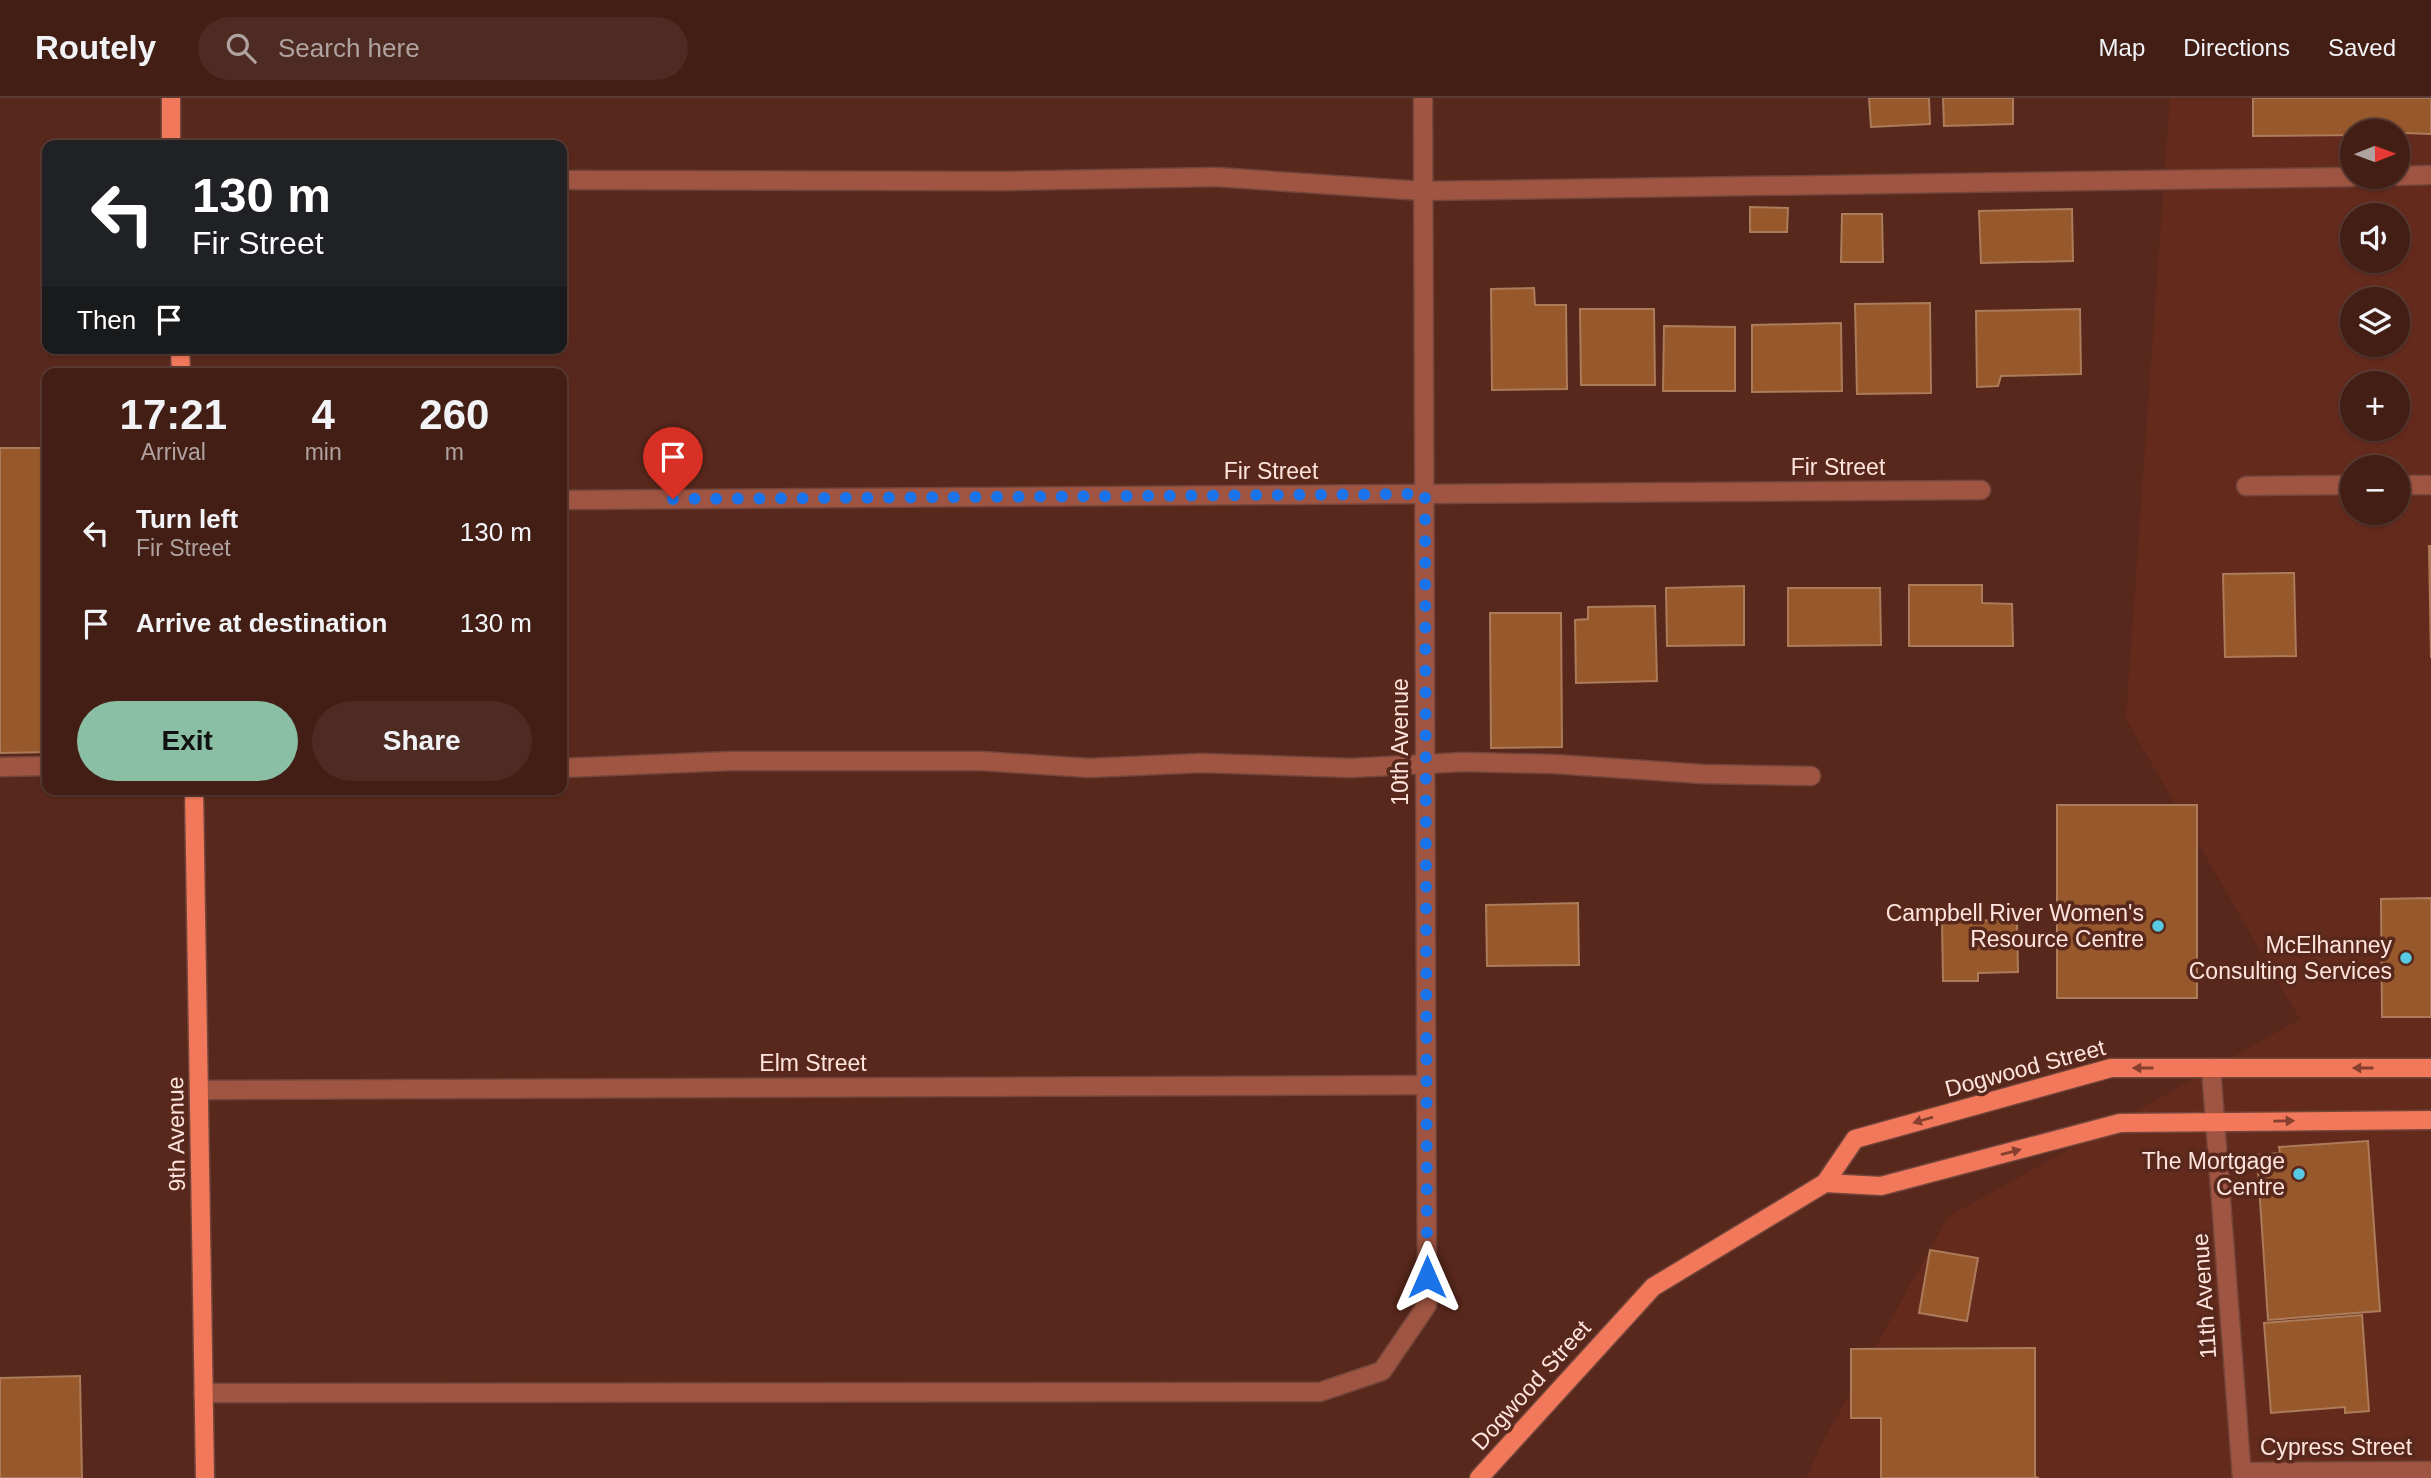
<!DOCTYPE html>
<meta charset="utf-8">
<style>
body{margin:0;font-family:Arial,sans-serif;background:#4d2b22;color:#f1f3f6;height:100vh;display:flex;flex-direction:column;font-size:26px;white-space:nowrap}
*{box-sizing:border-box;margin:0}
p{font-size:23px;color:#afa2a0}
.icon{flex:none;width:38px;height:38px;fill:none;stroke:currentColor;stroke-width:2;stroke-linecap:round;stroke-linejoin:round}
.map{position:relative;flex:1;overflow:hidden}
.side{position:absolute;left:42px;top:270px;width:525px;height:427px;display:flex;flex-direction:column;background:#431e15;border-radius:14px;box-shadow:0 2px 5px #0004,0 0 0 2px #5b3c34}
.side>*{flex:none}
.banner{position:absolute;left:42px;top:42px;width:525px;height:214px;border-radius:14px;box-shadow:0 2px 5px #0004,0 0 0 2px #5b3c34;background:#202124;color:#fff;overflow:hidden}
.needle{width:46px;rotate:89deg}
.controls{position:absolute;left:2340px;top:21px;display:grid;gap:14px}
.controls a{display:grid;place-items:center;width:70px;height:70px;border-radius:50%;background:#431e15;box-shadow:0 2px 5px #0004,0 0 0 2px #5b3c34;font-size:35px}
.pin{position:absolute;display:grid;place-items:center;width:60px;height:60px;color:#fff;margin:-72px -30px;border-radius:50% 50% 50% 0;rotate:-45deg;box-shadow:0 0 7px #0007}
.pin .icon{rotate:45deg}
.me{position:absolute;width:77px;margin:-38px;rotate:0deg;stroke-linejoin:round;filter:drop-shadow(0 0 5px #0008)}
.turn{display:flex;align-items:center;gap:24px;height:147px;padding:0 35px;font-size:32px}
.turn .icon{width:91px;height:91px;stroke-width:2.5}
.turn b{display:block;font-size:49px;line-height:60px}
.then{display:flex;align-items:center;height:66px;padding:0 35px;background:#0003;gap:14px;font-size:26px}
.eta{display:flex;justify-content:space-evenly;align-items:center;height:119px;text-align:center}
.eta b{font-size:42px;font-weight:600;line-height:49px}
.action{display:flex;gap:14px;margin-top:auto;padding:14px 35px}
.action a{flex:1;height:80px;border-radius:42px;background:#8abfa5;color:#111;font-size:28px;font-weight:600;line-height:80px;text-align:center}
.action a+a{background:#4d2b22;color:#f1f3f6}
ul{padding:0;list-style:none}
li{display:flex;align-items:center;gap:21px;height:91px;padding:0 35px}
li div{flex:1}
li b{display:block;font-size:26px}
li em{font-style:normal}
header{display:flex;align-items:center;gap:42px;box-sizing:border-box;height:98px;padding:0 35px;background:#431e15;border-bottom:2px solid #5b3c34}
header strong{font-size:33px}
nav{display:flex;gap:38px;margin-inline-start:auto;font-size:24px}
.search{width:490px;height:63px;background:#4d2b22;display:flex;align-items:center;gap:18px;box-sizing:border-box;padding:0 24px;border-radius:38px;color:#afa2a0;font-size:26px}
.map>svg:first-child{display:block}
.built{fill:#642b1d;fill-rule:evenodd}
.building{fill:#97592b;stroke:#ab7b5a;stroke-width:2}
.lines{fill:none;stroke-linecap:round;stroke-linejoin:round}
.minor-casing{stroke:#73463b;stroke-width:21}
.major-casing{stroke:#73463b;stroke-width:21}
.minor{stroke:#a05543;stroke-width:18}
.major{stroke:#f2785b;stroke-width:18}
.oneway{fill:#87402f}
.route{stroke:#1a73e8;stroke-width:12;stroke-dasharray:0 21.6}
.poi-dot{fill:#57c9e2;stroke:#59281c;stroke-width:2.5}
.labels{text-anchor:middle;stroke-width:7;stroke-linejoin:round;paint-order:stroke}
.street-label{font-size:23px;fill:#fee4dd;stroke:#59281c}
.poi-label{font-size:23px;fill:#fee4dd;stroke:#59281c;text-anchor:end}
</style>
<header>
<strong>Routely</strong>
<div class="search"><svg class="icon" aria-label="search" viewBox="0 0 24 24"><circle cx="10" cy="10" r="6"/><path d="M15 15l6 6"/></svg>Search here</div>
<nav><a>Map</a><a>Directions</a><a>Saved</a></nav>
</header>
<div class="map">
<svg width="2431" height="1380" viewBox="0 0 2431 1380">
<rect width="100%" height="100%" fill="#59281c"/>
<!-- built -->
<path class="built" d="M 2170,0 L 2431,0 L 2431,1380 L 1807,1380 L 1819,1351 L 1948,1119 L 2300,921 L 2126,621 ZM 2352,33 L 2398,33 L 2398,79 L 2352,79 ZM 2352,117 L 2398,117 L 2398,163 L 2352,163 ZM 2352,201 L 2398,201 L 2398,247 L 2352,247 ZM 2352,285 L 2398,285 L 2398,331 L 2352,331 ZM 2352,369 L 2398,369 L 2398,415 L 2352,415 Z"/>
<!-- building -->
<g class="building">
<path d="M 1869,0 L 1929,0 L 1930,26 L 1871,29 Z"/>
<path d="M 1943,0 L 2013,0 L 2013,26 L 1944,28 Z"/>
<path d="M 2253,0 L 2431,0 L 2431,36 L 2352,33 L 2352,37 L 2253,38 Z"/>
<path d="M 1750,109 L 1788,110 L 1787,134 L 1750,134 Z"/>
<path d="M 2072,111 L 2073,163 L 1981,165 L 1979,113 Z"/>
<path d="M 1842,116 L 1882,116 L 1883,164 L 1841,164 Z"/>
<path d="M 1534,190 L 1535,207 L 1566,207 L 1567,291 L 1492,292 L 1491,191 Z"/>
<path d="M 1930,205 L 1931,295 L 1857,296 L 1855,206 Z"/>
<path d="M 1580,211 L 1654,211 L 1655,287 L 1581,287 Z"/>
<path d="M 2080,211 L 2081,276 L 2001,278 L 1998,288 L 1977,289 L 1976,213 Z"/>
<path d="M 1841,225 L 1842,293 L 1752,294 L 1752,227 Z"/>
<path d="M 1664,228 L 1735,229 L 1735,293 L 1663,293 Z"/>
<path d="M 0,350 L 47,350 L 47,654 L 0,655 Z"/>
<path d="M 2429,448 L 2431,448 L 2431,560 Z"/>
<path d="M 2294,475 L 2296,558 L 2225,559 L 2223,476 Z"/>
<path d="M 1909,487 L 1982,487 L 1982,505 L 2012,506 L 2013,548 L 1909,548 Z"/>
<path d="M 1744,488 L 1744,547 L 1667,548 L 1666,490 Z"/>
<path d="M 1788,490 L 1880,490 L 1881,547 L 1788,548 Z"/>
<path d="M 1655,508 L 1657,583 L 1576,585 L 1575,522 L 1588,521 L 1588,509 Z"/>
<path d="M 1490,515 L 1561,515 L 1562,649 L 1491,650 Z"/>
<rect x="2057" y="707" width="140" height="193"/>
<path d="M 2431,800 L 2431,919 L 2382,919 L 2381,801 Z"/>
<path d="M 1578,805 L 1579,867 L 1487,868 L 1486,807 Z"/>
<path d="M 2017,822 L 2018,874 L 1978,875 L 1978,883 L 1943,883 L 1942,823 Z"/>
<path d="M 2368,1043 L 2380,1213 L 2268,1222 L 2257,1057 L 2280,1055 L 2279,1049 Z"/>
<path d="M 1930,1152 L 1978,1160 L 1967,1223 L 1919,1215 Z"/>
<path d="M 2362,1217 L 2369,1313 L 2345,1315 L 2345,1309 L 2271,1315 L 2264,1225 Z"/>
<path d="M 2035,1250 L 2035,1379 L 2039,1380 L 1881,1380 L 1881,1320 L 1851,1320 L 1851,1251 Z"/>
<path d="M 80,1278 L 82,1380 L 0,1380 L 0,1280 Z"/>
</g>
<g class="lines">
<!-- minor casing -->
<g class="minor-casing">
<g id="minor">
<path d="M 2398,78 L 2431,77"/>
<path d="M 562,82 L 1007,83 L 1216,79 L 1423,93 L 2352,79"/>
<path d="M 2398,387 L 2431,387"/>
<path d="M 2246,388 L 2352,387"/>
<path d="M 562,402 L 1981,392"/>
<path d="M 0,669 L 47,668"/>
<path d="M 562,670 L 731,663 L 981,663 L 1089,670 L 1202,665 L 1351,670 L 1464,664 L 1554,666 L 1703,676 L 1811,678"/>
<path d="M 2211,970 L 2242,1380"/>
<path d="M 200,992 L 1426,987"/>
<path d="M 203,1295 L 1320,1294 L 1382,1273 L 1427,1207 L 1423,0"/>
<path d="M 2242,1374 L 2431,1373"/>
</g>
</g>
<!-- major casing -->
<g class="major-casing">
<g id="major">
<path d="M 171,0 L 171,47"/>
<path d="M 180,250 L 181,275"/>
<path d="M 194,691 L 205,1380"/>
<path d="M 1825,1085 L 1881,1088 L 2120,1025 L 2431,1022"/>
<path d="M 1479,1380 L 1653,1189 L 1825,1085 L 1855,1041 L 2111,970 L 2431,970"/>
</g>
</g>
<!-- minor -->
<use href="#minor" class="minor"/>
<!-- major -->
<use href="#major" class="major"/>
</g>
<!-- one-way arrows -->
<defs><path id="oneway-solid" d="M-6-.8H1V-3.2L6.5 0L1 3.2V.8H-6Z" transform="scale(1.75)"/></defs>
<g class="oneway">
<use href="#oneway-solid" transform="translate(2143 970) rotate(-180)"/>
<use href="#oneway-solid" transform="translate(2363 970) rotate(-180)"/>
<use href="#oneway-solid" transform="translate(1923 1022) rotate(164)"/>
<use href="#oneway-solid" transform="translate(2284 1023) rotate(-1)"/>
<use href="#oneway-solid" transform="translate(2011 1054) rotate(-15)"/>
</g>
<g class="lines">
<!-- route -->
<path class="route" d="M 673,401 L 1425,396 L 1427,1179"/>
</g>
<!-- markers -->
<g class="poi-dot">
<circle cx="2158" cy="828" r="7"/>
<circle cx="2406" cy="860" r="7"/>
<circle cx="2299" cy="1076" r="7"/>
</g>
<g class="labels">
<!-- street labels -->
<g class="street-label">
<text x="1838" y="377">Fir Street</text>
<text x="1271" y="381">Fir Street</text>
<text transform="translate(1400 644) rotate(-90)" y="8">10th Avenue</text>
<text x="813" y="973">Elm Street</text>
<text transform="translate(2025 970) rotate(-15)" y="8">Dogwood Street</text>
<text transform="translate(176 1036) rotate(-91)" y="8">9th Avenue</text>
<text transform="translate(2204 1198) rotate(-94)" y="8">11th Avenue</text>
<text transform="translate(1531 1287) rotate(-48)" y="8">Dogwood Street</text>
<text x="2336" y="1357">Cypress Street</text>
</g>
<!-- poi labels -->
<g class="poi-label">
<text x="2144" y="823">Campbell River Women's<tspan x="2144" dy="26">Resource Centre</tspan></text>
<text x="2392" y="855">McElhanney<tspan x="2392" dy="26">Consulting Services</tspan></text>
<text x="2285" y="1071">The Mortgage<tspan x="2285" dy="26">Centre</tspan></text>
</g>
</g>
</svg>
<div class="controls">
<a><svg class="needle" viewBox="-14 -14 28 28"><path d="M0-13l5 13h-10z" fill="#e53935"/><path d="M0 13l5-13h-10z" fill="#afa2a0"/></svg></a>
<a><svg class="icon" aria-label="sound" viewBox="0 0 24 24"><path d="M4 9h4l5-4v14l-5-4H4zM17 9q2 3 0 6"/></svg></a>
<a><svg class="icon" aria-label="layers" viewBox="0 0 24 24"><path d="M12 4l9 5-9 5-9-5zM3 14l9 5 9-5"/></svg></a>
<a>+</a>
<a>−</a>
</div>
<div class="pin" style="left:673px;top:401px;background:#d93025"><svg class="icon" aria-label="arrive" viewBox="0 0 24 24"><path d="M6 21V4h12l-3 4 3 4H6"/></svg></div>
<svg class="me" style="left:1427px;top:1179px" viewBox="-20 -20 40 40"><path d="M0-17L14 15 0 8-14 15z" fill="#1a73e8" stroke="#fff" stroke-width="4"/></svg>
<div class="banner">
<div class="turn"><svg class="icon" aria-label="left" viewBox="0 0 24 24"><path d="M17 20v-9H6M10 6l-5 5 5 5"/></svg><div><b>130 m</b>Fir Street</div></div>
<div class="then">Then<svg class="icon" aria-label="arrive" viewBox="0 0 24 24"><path d="M6 21V4h12l-3 4 3 4H6"/></svg></div>
</div>
<section class="side">
<div class="eta">
<div><b>17:21</b><p>Arrival</p></div>
<div><b>4</b><p>min</p></div>
<div><b>260</b><p>m</p></div>
</div>
<ul>
<li><svg class="icon" aria-label="left" viewBox="0 0 24 24"><path d="M17 20v-9H6M10 6l-5 5 5 5"/></svg><div><b>Turn left</b><p>Fir Street</p></div><em>130 m</em></li>
<li><svg class="icon" aria-label="arrive" viewBox="0 0 24 24"><path d="M6 21V4h12l-3 4 3 4H6"/></svg><div><b>Arrive at destination</b></div><em>130 m</em></li>
</ul>
<div class="action"><a>Exit</a><a>Share</a></div>
</section>
</div>
